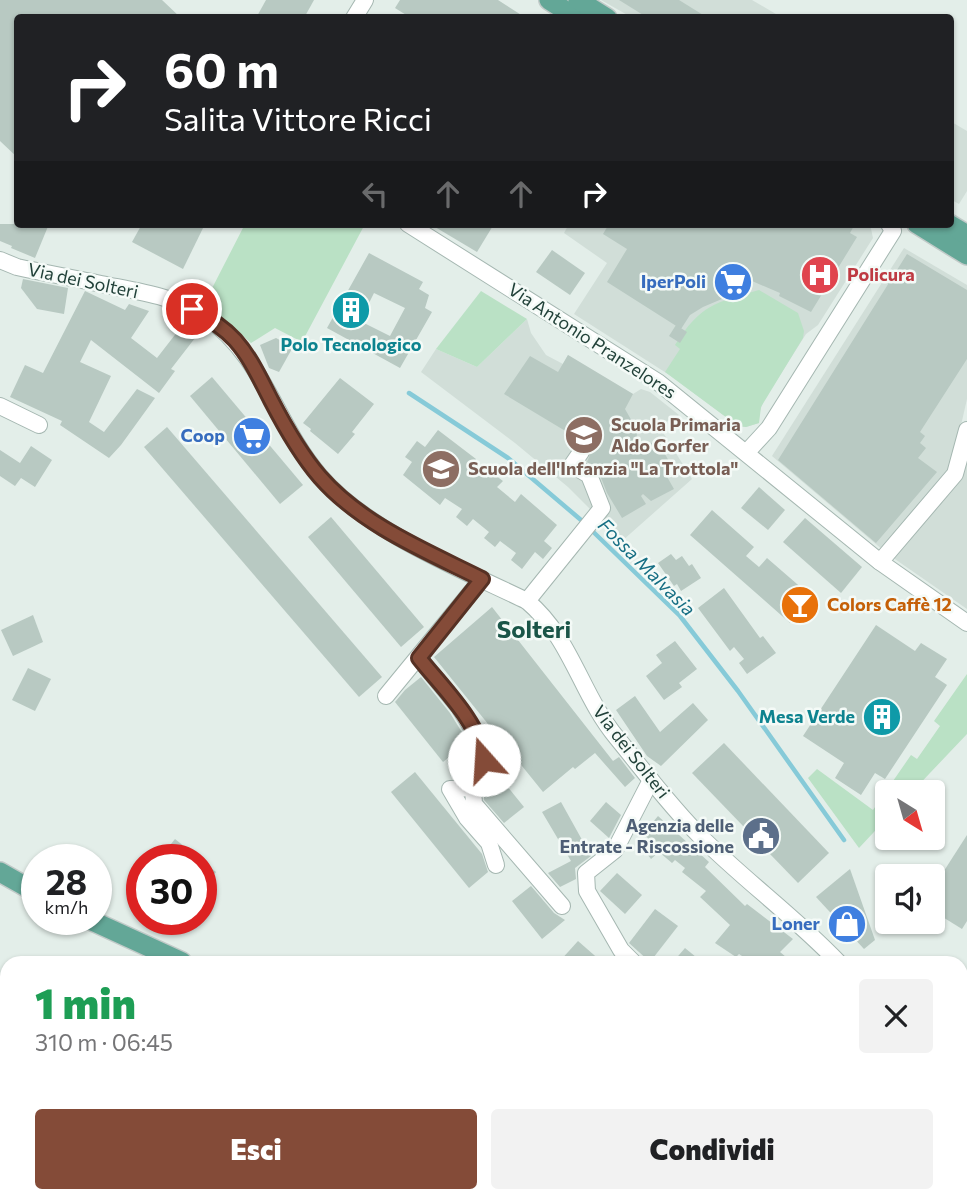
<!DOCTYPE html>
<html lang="it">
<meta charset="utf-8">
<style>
body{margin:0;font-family:Commissioner,sans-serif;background:#f2f2f2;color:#202124;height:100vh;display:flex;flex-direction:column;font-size:26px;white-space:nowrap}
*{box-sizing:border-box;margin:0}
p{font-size:23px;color:#757577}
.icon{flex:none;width:38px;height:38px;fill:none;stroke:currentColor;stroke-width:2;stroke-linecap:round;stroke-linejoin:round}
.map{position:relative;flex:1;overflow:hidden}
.panel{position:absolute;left:0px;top:956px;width:968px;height:247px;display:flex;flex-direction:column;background:#fff;border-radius:21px 21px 0 0;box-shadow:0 2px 5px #0004}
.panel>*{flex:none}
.hud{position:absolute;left:14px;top:14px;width:940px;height:214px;border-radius:7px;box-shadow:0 2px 5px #0004;background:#202124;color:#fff;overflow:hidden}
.needle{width:46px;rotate:143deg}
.fabs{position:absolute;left:875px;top:780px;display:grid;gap:14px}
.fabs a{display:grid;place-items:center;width:70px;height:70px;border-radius:7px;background:#fff;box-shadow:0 2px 5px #0004;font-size:35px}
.speed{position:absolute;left:21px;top:844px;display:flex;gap:14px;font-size:35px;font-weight:700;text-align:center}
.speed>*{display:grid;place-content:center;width:91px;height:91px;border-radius:50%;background:#fff;box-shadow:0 2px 5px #0004;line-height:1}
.speed small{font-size:18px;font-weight:400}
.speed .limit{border:10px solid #d22;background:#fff;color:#111}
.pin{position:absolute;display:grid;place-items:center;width:60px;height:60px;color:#fff;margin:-30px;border:4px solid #fff;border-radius:50%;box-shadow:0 2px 7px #0007}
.me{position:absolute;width:77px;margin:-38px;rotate:341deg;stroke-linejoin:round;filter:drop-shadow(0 0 5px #0008)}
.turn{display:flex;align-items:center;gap:24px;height:147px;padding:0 35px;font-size:32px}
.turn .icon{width:91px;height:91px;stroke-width:2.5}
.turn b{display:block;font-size:49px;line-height:60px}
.lanes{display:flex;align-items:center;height:66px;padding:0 35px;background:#0003;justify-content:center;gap:35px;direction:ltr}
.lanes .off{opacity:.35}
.round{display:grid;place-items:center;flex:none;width:74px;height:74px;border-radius:7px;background:#f2f2f2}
.head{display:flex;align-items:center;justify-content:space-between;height:119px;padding:0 35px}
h1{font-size:42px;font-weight:800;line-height:52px;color:#1e9e55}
.button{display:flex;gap:14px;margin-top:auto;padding:14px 35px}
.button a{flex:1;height:80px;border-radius:7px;background:#844b38;color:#fff;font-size:28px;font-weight:800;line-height:80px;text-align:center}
.button a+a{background:#f2f2f2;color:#202124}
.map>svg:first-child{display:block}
.built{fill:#d1ded8}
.green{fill:#bae1c5}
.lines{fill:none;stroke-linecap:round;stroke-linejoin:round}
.stream{stroke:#86cad8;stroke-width:4.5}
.building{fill:#b8c9c2;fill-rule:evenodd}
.highway-tunnel{stroke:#bccbc6;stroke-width:21;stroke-dasharray:21 10;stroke-linecap:butt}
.minor-casing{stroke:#a5b7b1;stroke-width:18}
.major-casing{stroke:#c1cac8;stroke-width:22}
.highway-casing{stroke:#c1cac8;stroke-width:24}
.minor{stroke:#fff;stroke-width:16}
.major{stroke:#63a797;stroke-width:19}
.highway{stroke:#2a7063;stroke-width:21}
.route-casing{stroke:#563124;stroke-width:18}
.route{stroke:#844b38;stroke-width:12}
.labels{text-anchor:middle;stroke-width:5;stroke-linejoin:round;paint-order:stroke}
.health-label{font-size:18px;font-weight:bold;fill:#be3a42;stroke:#f4faf7;text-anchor:start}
.street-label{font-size:18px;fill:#214139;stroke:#f4faf7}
.shop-label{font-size:18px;font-weight:bold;fill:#366cbe;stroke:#f4faf7;text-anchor:end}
.culture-label{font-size:18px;font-weight:bold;fill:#0d838f;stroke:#f4faf7}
.education-label{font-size:18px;font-weight:bold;fill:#785e54;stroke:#f4faf7;text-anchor:start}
.food-label{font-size:18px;font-weight:bold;fill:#c56008;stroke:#f4faf7;text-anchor:start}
.service-label{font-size:18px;font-weight:bold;fill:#4e5e75;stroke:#f4faf7;text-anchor:end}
.water-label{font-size:19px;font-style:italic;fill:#156e83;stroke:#f4faf7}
.district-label{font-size:24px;font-weight:bold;fill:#1a5548;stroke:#f4faf7}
</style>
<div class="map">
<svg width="967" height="1202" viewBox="0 0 967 1202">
<rect width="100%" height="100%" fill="#e3eee9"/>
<!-- built -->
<g class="built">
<path d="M 601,0 L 752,0 L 781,17 L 631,17 Z"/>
<path d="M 950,121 L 967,131 L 967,191 L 959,204 L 950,199 Z"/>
<path d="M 569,224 L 870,224 L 873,238 L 818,325 L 806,334 L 763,402 L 759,414 L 759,423 L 746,427 L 738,426 L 671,376 L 574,314 L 607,263 L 564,233 Z"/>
<path d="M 904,248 L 967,285 L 967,399 L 951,469 L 883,550 L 772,456 Z"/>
<path d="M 527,319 L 531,333 L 546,355 L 563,364 L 568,355 L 633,394 L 641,389 L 650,392 L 679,415 L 659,426 L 692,479 L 622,541 L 568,487 L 515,443 L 421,372 L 436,349 L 477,367 Z"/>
<path d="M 967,463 L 967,609 L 892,557 L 961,480 Z"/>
</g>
<!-- green -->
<g class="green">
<path d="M 245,224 L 365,224 L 302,342 L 275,328 L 251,343 L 205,302 Z"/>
<path d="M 759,290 L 798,313 L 804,331 L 803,338 L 761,407 L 759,423 L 746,427 L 738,426 L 665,372 L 680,349 L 675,345 C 701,304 715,303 759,290 Z"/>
<path d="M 481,291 L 527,319 L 477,367 L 436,349 Z"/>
<path d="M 967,674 L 967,734 L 911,793 L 887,793 L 887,818 L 859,848 L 808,778 L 817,769 L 873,810 L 911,755 L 917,759 L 940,726 L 934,721 Z"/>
</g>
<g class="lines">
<!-- stream -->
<path class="stream" d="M 409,393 L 508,458 L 581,520 L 680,616 L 738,691 L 844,840"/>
</g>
<!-- building -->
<g class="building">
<path d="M 0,0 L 162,0 L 181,18 L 18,18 L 18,158 L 0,141 Z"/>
<path d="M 266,0 L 314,0 L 304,18 L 256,18 Z"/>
<path d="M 400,0 L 498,0 L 526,18 L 411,18 L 395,8 Z"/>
<path d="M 619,0 L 679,0 L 708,18 L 648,18 Z"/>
<path d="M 0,224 L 49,224 L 35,258 L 11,248 L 12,246 L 0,241 Z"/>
<path d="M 142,224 L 205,224 L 183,269 L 132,242 Z"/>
<path d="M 430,224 L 494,224 L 477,252 Z"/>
<path d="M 609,224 L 855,224 L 850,233 L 857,237 L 811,312 L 779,296 L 780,293 L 745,278 L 736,293 L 703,307 L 690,315 L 681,329 L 607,282 L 627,249 L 603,234 Z"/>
<path d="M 552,250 L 585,273 L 570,295 L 536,272 Z"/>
<path d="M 369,253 L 423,282 L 419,289 L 429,295 L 425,308 L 432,312 L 400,368 L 327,328 ZM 374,293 L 405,308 L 390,336 L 360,321 Z"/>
<path d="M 907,254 L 967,290 L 967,359 L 920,432 L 925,436 L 920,443 L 926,448 L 918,458 L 937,472 L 876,543 L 778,460 Z"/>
<path d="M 23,279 L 68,288 L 64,314 L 37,309 L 21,288 Z"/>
<path d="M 85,291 L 125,310 L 129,304 L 149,311 L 131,338 L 157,358 L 181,327 L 195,338 L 171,369 L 175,371 L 159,393 L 91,340 L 80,362 L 111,376 L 89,422 L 104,432 L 137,389 L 155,398 L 121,445 L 109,458 L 60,425 L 62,421 L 10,397 L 25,365 L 43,373 Z"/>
<path d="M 676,325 L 687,332 L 680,343 L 669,336 Z"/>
<path d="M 276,338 L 293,347 L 279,372 L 269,368 L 260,345 Z"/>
<path d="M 568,355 L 633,394 L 625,409 L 637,430 L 636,451 L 657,440 L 674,470 L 666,475 L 674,489 L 651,501 L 643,494 L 641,496 L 646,504 L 622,518 L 607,493 L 598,470 L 587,462 L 591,452 L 587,444 L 504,394 L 530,356 L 558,372 Z"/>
<path d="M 212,377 L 303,485 L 280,504 L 190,396 Z"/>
<path d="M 340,378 L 374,404 L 352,432 L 355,434 L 338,454 L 310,431 L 311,429 L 303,423 Z"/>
<path d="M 167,427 L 382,677 L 359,697 L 144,447 Z"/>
<path d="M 438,430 L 476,459 L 471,466 L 487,478 L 491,472 L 503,481 L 497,487 L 515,502 L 521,494 L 557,525 L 544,541 L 552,548 L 543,559 L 535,552 L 522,569 L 511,560 L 516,553 L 500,541 L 495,547 L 484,538 L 489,532 L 473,519 L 467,526 L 456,517 L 462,509 L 445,498 L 440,505 L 403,475 L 412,462 L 405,457 L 417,441 L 425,447 Z"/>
<path d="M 31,446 L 52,460 L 35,487 L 21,478 L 15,486 L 0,476 L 0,450 L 20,463 Z"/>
<path d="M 759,487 L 785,510 L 768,530 L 741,508 Z"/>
<path d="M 712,510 L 754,547 L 746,556 L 759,567 L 767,558 L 812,597 L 790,623 L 690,535 Z"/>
<path d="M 331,517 L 424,627 L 401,647 L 308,537 Z"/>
<path d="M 805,518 L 862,567 L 841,593 L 783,542 Z"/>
<path d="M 671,554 L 676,560 L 682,556 L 689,566 L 692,564 L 701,578 L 681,591 L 677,584 L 674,586 L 658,563 Z"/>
<path d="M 724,588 L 760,638 L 763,636 L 776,653 L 747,674 L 739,663 L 744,659 L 734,647 L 730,651 L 698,608 Z"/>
<path d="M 492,607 L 613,761 L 619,757 L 635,778 L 625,787 L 595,753 L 575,769 L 573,767 L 543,792 L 434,657 Z"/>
<path d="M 33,615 L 43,642 L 13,656 L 1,630 Z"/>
<path d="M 876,625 L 915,651 L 921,643 L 947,659 L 935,677 L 947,685 L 885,779 L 875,773 L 861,795 L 835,778 L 844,763 L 803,736 Z"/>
<path d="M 675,641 L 697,669 L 679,683 L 682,687 L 664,700 L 646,676 L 662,663 L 656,655 Z"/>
<path d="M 28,668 L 51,679 L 35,711 L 12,700 Z"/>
<path d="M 421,677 L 450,713 L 468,742 L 443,762 L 395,702 L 405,690 Z"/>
<path d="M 635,696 L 660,732 L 693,703 L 708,720 L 661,766 L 647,756 L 616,710 Z"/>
<path d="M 724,743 L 829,853 L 798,883 L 692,773 Z"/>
<path d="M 415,772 L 482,854 L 488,872 L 469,888 L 391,792 Z"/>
<path d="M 502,780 L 524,807 L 504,823 L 484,800 L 484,795 Z"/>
<path d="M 561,802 L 591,856 L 575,868 L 576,879 L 560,887 L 548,873 L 571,861 L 542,812 Z"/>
<path d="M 606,802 L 621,815 L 609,838 L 590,821 Z"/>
<path d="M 658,816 L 709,862 L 705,867 L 745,906 L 747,904 L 793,939 L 780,952 L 792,962 L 751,962 L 739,954 L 736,957 L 715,943 L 730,925 L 700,897 L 706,891 L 682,872 L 685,868 L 675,860 L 672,863 L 659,852 L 651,859 L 645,851 L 654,843 L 643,834 Z"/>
<path d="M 967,835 L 967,921 L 962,929 L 933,911 L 933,888 Z"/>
<path d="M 175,839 L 200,859 L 159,859 Z"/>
<path d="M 201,860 L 216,872 L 201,891 Z"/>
<path d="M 850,869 L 875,940 L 864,949 L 816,897 Z"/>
<path d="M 617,873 L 642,895 L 625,914 L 600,891 Z"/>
<path d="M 531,886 L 554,913 L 565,920 L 542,939 L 512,901 Z"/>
<path d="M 655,909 L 678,926 L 650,962 L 629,943 Z"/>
<path d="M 578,941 L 602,962 L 559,962 Z"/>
<path d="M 685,948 L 702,962 L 673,962 Z"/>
</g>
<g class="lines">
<!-- highway-tunnel -->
<g class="highway-tunnel">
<path d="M 0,1044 L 7,1046"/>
<path d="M 0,1070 L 7,1071"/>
<path d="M 548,1195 L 565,1202"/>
</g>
<!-- minor casing -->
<g class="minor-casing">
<g id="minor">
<path d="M 354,18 L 365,0"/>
<path d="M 408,224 L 658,382 L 880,562 L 967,623"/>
<path d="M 0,260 L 17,267 C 45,273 73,278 101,284 C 135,291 176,296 206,317 C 263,355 276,425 319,475 C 366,531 461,569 527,601 C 572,639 580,693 617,738 C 644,771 670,806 700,836 C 744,880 795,917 838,962"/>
<path d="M 0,406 L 39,425"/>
<path d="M 747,452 L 769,428 L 893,231 L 889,224"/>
<path d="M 880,562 L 955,474 L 967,430"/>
<path d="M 527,601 L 602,508 L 589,475 L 572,465 L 581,452"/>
<path d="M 419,658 L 459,707 L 483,746 L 484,769 L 473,788 L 474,804 L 562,906"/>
<path d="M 386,696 L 482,579"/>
<path d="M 473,788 L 450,789 L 467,818 L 489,843 L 496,865"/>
<path d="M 633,962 L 621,950 L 587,891 L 586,873 L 615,850 L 651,780"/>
<path d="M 961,994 L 967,984"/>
<path d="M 961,1045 L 967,1035"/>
<path d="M 961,1125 L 967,1132"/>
<path d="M 961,1191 L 965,1202"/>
<path d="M 482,1195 L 494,1202"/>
</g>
</g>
<!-- major casing -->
<g class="major-casing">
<g id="major">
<path d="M 549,0 L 577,18"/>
<path d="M 578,0 L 607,18"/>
<path d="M 917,224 L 967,255"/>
<path d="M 949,224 L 967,235"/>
<path d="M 0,872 L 37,893"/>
<path d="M 88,919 L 182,962"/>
</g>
</g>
<!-- highway casing -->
<g class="highway-casing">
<g id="highway">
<path d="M 518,1195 L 532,1202"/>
<path d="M 616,1195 L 629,1202"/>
<path d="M 658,1195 L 670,1202"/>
</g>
</g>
<!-- minor -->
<use href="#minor" class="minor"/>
<!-- major -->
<use href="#major" class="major"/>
<!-- highway -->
<use href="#highway" class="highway"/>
</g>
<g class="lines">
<!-- route casing -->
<g class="route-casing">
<path id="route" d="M 192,309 C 207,317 224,328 235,340 C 251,358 260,379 271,400 C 285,427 300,454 320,477 C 362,525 426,551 482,579 L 419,658 C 441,686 481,724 484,760"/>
</g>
<!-- route -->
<use href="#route" class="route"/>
</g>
<!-- icons -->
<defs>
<g id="hospital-disc" transform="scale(2.0125)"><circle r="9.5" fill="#e0444e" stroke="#f4faf7"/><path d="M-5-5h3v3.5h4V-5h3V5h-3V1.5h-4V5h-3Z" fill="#fff"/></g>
<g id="supermarket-disc" transform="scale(2.0125)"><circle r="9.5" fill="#3f7fe0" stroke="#f4faf7"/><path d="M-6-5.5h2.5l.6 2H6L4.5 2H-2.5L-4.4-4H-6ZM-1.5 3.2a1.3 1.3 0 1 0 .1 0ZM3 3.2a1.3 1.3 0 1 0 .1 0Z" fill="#fff"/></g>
<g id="building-disc" transform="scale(2.0125)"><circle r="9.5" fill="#0f9aa8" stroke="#f4faf7"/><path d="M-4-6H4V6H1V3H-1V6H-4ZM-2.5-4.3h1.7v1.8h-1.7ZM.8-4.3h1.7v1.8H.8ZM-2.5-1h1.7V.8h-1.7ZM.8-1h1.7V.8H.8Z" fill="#fff"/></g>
<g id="school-disc" transform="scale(2.0125)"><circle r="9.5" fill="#8d6e63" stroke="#f4faf7"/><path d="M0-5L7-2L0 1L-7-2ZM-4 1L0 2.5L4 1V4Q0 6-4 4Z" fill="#fff"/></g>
<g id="bar-disc" transform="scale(2.0125)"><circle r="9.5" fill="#e8710a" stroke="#f4faf7"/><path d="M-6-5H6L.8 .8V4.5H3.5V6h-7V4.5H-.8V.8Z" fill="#fff"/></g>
<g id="civic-disc" transform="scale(2.0125)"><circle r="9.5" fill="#5c6f8a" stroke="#f4faf7"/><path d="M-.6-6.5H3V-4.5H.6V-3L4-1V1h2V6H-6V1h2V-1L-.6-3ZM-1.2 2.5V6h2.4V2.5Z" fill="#fff"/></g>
<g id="shop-disc" transform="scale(2.0125)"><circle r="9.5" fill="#3f7fe0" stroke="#f4faf7"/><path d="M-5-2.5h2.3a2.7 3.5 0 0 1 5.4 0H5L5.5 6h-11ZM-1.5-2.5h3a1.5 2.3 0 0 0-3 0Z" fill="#fff"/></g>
</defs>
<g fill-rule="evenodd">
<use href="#hospital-disc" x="820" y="275"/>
<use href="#supermarket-disc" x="733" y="282"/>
<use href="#building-disc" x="351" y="310"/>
<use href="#school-disc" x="584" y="435"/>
<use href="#supermarket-disc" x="252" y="436"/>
<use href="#school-disc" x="441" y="469"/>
<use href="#bar-disc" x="800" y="605"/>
<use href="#building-disc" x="882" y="717"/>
<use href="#civic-disc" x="761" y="836"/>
<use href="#shop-disc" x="847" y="924"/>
</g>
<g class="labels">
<!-- health labels -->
<g class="health-label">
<text x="847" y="281">Policura</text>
</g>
<!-- street labels -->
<g class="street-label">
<text transform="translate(83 281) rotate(12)" y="6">Via dei Solteri</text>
<text transform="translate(592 341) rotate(33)" y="6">Via Antonio Pranzelores</text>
<text transform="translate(631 752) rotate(52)" y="6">Via dei Solteri</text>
</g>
<!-- shop labels -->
<g class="shop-label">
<text x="706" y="288">IperPoli</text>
<text x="225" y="442">Coop</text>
<text x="820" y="930">Loner</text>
</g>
<!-- culture labels -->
<g class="culture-label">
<text x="351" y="351">Polo Tecnologico</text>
<text x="855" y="723" text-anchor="end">Mesa Verde</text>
</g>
<!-- education labels -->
<g class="education-label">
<text x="611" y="431">Scuola Primaria<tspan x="611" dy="21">Aldo Gorfer</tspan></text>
<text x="468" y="475">Scuola dell'Infanzia "La Trottola"</text>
</g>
<!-- food labels -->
<g class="food-label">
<text x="827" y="611">Colors Caffè 12</text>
</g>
<!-- service labels -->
<g class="service-label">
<text x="734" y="832">Agenzia delle<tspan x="734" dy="21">Entrate - Riscossione</tspan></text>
</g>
<!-- water labels -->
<g class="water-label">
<text transform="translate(647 567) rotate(45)" y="7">Fossa Malvasia</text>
</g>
<!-- district labels -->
<g class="district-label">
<text x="534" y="638">Solteri</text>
</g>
</g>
</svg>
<div class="fabs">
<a><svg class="needle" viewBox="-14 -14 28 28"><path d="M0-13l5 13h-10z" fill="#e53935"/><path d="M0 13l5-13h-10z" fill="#757577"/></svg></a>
<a><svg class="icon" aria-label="sound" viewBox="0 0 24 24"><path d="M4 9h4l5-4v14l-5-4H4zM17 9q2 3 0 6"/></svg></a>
</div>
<div class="speed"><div>28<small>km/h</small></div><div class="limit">30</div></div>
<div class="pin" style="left:192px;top:309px;background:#d93025"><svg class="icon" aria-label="arrive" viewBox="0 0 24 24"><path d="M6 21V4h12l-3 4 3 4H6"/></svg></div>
<svg class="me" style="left:484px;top:760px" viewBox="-20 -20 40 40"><circle r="19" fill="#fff"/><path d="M0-13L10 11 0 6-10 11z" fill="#844b38"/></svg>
<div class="hud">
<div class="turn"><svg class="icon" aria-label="right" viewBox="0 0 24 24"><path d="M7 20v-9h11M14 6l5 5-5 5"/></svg><div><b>60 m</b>Salita Vittore Ricci</div></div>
<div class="lanes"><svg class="icon off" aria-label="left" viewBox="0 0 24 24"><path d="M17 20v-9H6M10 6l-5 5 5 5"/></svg><svg class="icon off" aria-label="ahead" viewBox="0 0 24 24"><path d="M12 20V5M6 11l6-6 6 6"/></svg><svg class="icon off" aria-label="ahead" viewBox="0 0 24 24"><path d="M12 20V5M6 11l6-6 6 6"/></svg><svg class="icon" aria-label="right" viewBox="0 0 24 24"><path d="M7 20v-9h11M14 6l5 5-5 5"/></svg></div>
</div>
<section class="panel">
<div class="head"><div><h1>1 min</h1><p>310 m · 06:45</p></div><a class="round"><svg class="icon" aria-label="close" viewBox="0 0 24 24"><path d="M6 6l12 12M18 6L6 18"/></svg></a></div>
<div class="button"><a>Esci</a><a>Condividi</a></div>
</section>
</div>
